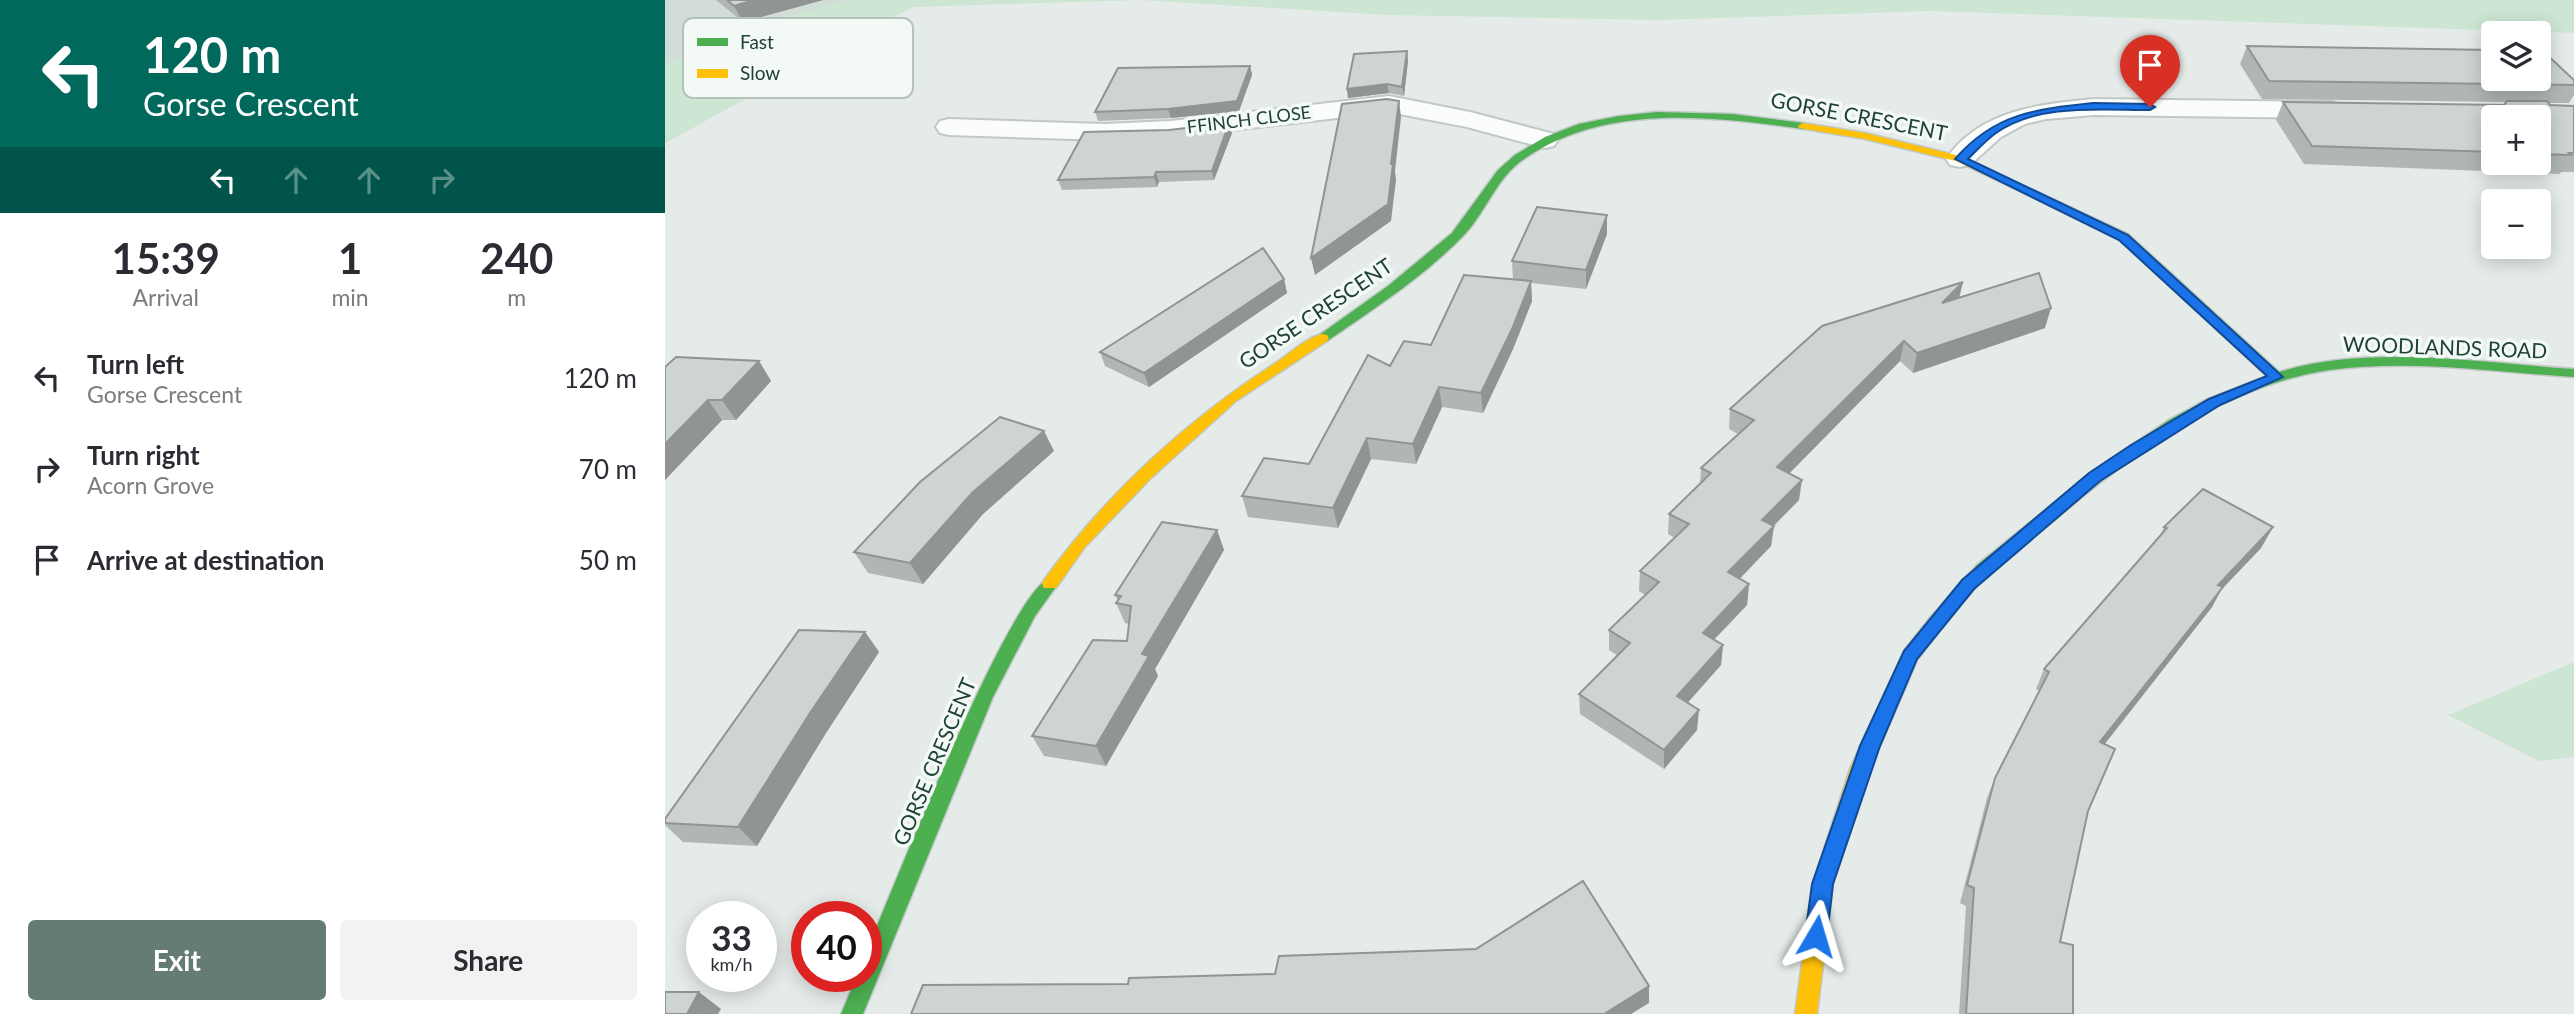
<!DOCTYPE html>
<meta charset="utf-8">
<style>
body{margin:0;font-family:Lato,sans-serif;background:#f2f2f3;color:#2b2b33;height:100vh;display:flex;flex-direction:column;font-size:26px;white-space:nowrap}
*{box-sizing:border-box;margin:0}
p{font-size:23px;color:#7c7c81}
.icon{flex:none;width:38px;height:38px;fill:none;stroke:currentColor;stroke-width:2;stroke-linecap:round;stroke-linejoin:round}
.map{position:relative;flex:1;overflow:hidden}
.side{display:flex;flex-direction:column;background:#fff;width:665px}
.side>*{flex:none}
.banner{background:#00695c;color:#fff;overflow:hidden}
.tools{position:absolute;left:1816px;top:21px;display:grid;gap:14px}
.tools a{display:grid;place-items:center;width:70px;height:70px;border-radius:7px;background:#fff;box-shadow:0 4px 18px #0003;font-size:35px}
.speed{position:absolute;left:21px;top:901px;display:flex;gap:14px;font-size:35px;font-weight:700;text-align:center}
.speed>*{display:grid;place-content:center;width:91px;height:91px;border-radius:50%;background:#fff;box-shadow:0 4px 18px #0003;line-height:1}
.speed small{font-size:18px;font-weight:400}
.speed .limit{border:10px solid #d22;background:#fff;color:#111}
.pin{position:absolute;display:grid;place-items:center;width:60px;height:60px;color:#fff;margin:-72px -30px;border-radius:50% 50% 50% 0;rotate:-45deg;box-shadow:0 0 7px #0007}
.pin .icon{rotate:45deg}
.me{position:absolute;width:77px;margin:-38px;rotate:7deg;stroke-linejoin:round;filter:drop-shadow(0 0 5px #0008)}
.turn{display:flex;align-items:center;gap:24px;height:147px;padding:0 28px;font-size:32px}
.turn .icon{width:91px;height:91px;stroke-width:2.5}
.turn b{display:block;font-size:49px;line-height:60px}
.lanes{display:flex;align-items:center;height:66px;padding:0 28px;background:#0003;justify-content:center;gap:35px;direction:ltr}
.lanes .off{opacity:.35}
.eta{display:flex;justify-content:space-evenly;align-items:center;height:119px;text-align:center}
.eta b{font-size:42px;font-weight:700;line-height:49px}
.primary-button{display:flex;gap:14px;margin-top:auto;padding:14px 28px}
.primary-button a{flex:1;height:80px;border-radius:7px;background:#657c74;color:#fff;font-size:28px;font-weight:700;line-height:80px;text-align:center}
.primary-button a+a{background:#f2f2f3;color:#2b2b33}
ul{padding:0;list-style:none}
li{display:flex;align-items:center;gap:21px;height:91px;padding:0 28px}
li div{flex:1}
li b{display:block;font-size:26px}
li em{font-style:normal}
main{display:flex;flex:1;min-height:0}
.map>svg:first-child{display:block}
.built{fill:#d2ddd8}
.green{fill:#cde6d3}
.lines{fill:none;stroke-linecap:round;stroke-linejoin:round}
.street-casing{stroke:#c2c8c5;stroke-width:4}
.fast-casing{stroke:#c0c9c5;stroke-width:3}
.slow-casing{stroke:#c0c9c5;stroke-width:3}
.street{fill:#fbfcfc;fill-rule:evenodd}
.fast{fill:#4caf50;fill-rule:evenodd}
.slow{fill:#ffc107;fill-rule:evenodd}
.wall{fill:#b0b6b4;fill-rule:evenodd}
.shaded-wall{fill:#909492}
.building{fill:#cdd4d1;stroke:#909492;stroke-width:2}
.route{fill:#1a73e8;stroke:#114b97;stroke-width:2}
.labels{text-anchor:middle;stroke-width:7;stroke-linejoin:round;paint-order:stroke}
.far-street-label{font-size:18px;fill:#204136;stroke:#f3faf6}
.street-label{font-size:21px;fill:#204136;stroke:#f3faf6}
.key{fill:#f3faf6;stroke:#b4c2bc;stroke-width:2}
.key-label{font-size:19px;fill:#204136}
</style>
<main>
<section class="side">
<div class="banner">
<div class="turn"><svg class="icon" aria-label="left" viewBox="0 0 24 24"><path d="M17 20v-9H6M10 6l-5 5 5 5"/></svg><div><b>120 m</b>Gorse Crescent</div></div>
<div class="lanes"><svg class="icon" aria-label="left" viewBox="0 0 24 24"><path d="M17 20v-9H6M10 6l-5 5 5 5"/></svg><svg class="icon off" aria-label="ahead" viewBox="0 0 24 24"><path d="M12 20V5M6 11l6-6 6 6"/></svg><svg class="icon off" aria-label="ahead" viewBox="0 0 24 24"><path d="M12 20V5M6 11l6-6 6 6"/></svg><svg class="icon off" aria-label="right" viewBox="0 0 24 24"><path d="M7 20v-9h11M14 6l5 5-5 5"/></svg></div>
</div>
<div class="eta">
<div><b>15:39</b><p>Arrival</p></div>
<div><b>1</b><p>min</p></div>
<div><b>240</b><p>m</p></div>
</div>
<ul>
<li><svg class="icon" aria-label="left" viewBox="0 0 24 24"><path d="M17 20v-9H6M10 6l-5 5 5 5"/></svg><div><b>Turn left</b><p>Gorse Crescent</p></div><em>120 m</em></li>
<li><svg class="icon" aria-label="right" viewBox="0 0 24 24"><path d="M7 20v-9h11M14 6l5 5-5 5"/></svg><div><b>Turn right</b><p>Acorn Grove</p></div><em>70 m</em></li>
<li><svg class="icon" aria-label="arrive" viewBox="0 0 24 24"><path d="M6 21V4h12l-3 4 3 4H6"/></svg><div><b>Arrive at destination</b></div><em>50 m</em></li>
</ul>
<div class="primary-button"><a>Exit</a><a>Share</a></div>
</section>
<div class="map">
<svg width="1909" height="1014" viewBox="0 0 1909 1014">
<rect width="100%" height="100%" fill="#e5ebe8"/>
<!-- built -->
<path class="built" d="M 0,0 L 389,0 L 247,7 L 0,143 Z"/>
<!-- green -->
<g class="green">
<path d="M 184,0 L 1909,0 L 1909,33 L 1266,11 L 994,20 L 722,15 L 476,0 L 247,7 L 0,143 L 0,65 L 77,29 Z"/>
<path d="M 1909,662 L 1909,757 L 1874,761 L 1783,715 Z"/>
</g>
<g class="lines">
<!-- street casing -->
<g class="street-casing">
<g id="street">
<path d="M 724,96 L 805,112 L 889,134 L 893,140 L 889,146 L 880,148 L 802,127 L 724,112 L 506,137 L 439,140 L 284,135 L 275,133 L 271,127 L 275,121 L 284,119 L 439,124 L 506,121 Z"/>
<path d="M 1429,99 L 1667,102 L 1676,105 L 1680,110 L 1676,115 L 1667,118 L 1429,115 L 1381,119 L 1360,124 L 1336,137 L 1305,165 L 1295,167 L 1285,165 L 1281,159 C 1315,110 1375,104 1429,99 Z"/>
</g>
</g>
<!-- fast casing -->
<g class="fast-casing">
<g id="fast">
<path d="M 992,112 L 1067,114 L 1138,123 L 1143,126 L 1138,129 C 1046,116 940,103 859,159 C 832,177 822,210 800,234 C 761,275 709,309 662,341 L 652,341 L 650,338 L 723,286 L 787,233 L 833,170 L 850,155 L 880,137 L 914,124 L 954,116 Z"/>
<path d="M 1359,186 L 1463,234 L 1614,372 C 1705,344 1816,363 1909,369 L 1909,377 C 1829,372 1745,359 1665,370 C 1558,386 1468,453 1388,521 C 1366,539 1343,556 1322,575 C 1306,591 1292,610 1277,628 L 1265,628 L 1262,623 L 1265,618 L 1312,565 L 1433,468 L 1504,420 L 1541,400 L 1602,376 L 1455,240 L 1355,191 L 1355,187 Z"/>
<path d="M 385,578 L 391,580 L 393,584 L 370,616 L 328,697 L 198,1014 L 176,1014 L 192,976 L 201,976 L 201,953 C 224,899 345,590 385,578 Z"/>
</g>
</g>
<!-- slow casing -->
<g class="slow-casing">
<g id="slow">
<path d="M 1138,123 L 1200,133 L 1299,157 L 1365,189 L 1355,191 L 1291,161 L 1200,139 L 1134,128 L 1133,126 Z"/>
<path d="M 657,334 L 662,335 L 664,338 L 662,341 L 571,401 L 485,479 L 420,547 L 391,588 L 379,588 L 377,584 L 379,580 C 441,494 523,419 612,362 C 625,353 641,338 657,334 Z"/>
<path d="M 1271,616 L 1277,618 L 1280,623 L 1252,660 L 1205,769 L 1168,883 L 1152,1014 L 1130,1014 L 1148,883 L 1185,769 L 1239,651 L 1265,618 Z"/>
</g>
</g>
<!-- street -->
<use href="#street" class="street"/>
<!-- fast -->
<use href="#fast" class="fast"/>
<!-- slow -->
<use href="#slow" class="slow"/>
</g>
<!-- wall -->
<g class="wall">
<path d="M 51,0 L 158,0 L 78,22 Z"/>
<path d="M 1582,46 L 1909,80 L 1909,95 L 1904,103 L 1883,103 L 1885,105 L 1909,106 L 1909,172 L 1896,172 L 1895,174 L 1639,164 L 1611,120 L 1618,102 L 1839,105 L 1841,102 L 1597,99 L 1575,64 ZM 1829,117 L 1874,117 L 1874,163 L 1829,163 Z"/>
<path d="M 742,51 L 743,61 L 739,96 L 724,93 L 683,98 L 682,89 Z"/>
<path d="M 585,66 L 587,75 L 574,111 L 506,118 L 433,121 L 430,112 Z"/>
<path d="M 567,133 L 549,180 L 494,182 L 492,187 L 397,190 L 393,180 Z"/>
<path d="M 942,234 L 921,289 L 866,283 L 867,301 L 848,349 L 818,413 L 777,407 L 751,464 L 706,459 L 673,528 L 583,517 L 577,496 L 644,464 L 725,366 L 766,345 L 848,280 L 847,261 Z"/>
<path d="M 619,279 L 622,293 L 484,387 L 440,366 L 435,352 Z"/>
<path d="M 1298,282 L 1294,298 L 1380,328 L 1248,373 L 1235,361 L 1124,473 L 1134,500 L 1109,526 L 1106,546 L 1074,579 L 1084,584 L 1082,605 L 1049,640 L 1058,645 L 1056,665 L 1022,703 L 1032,730 L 999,769 L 915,714 L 914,694 L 953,656 L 944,650 L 944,630 L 980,595 L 974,591 L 975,571 L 1010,538 L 1003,534 L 1004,514 L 1035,484 L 1036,468 L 1073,434 L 1064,429 L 1065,409 Z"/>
<path d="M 94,361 L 106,381 L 71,420 L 57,420 L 0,480 L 0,367 Z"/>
<path d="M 389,451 L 318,514 L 258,584 L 203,573 L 189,552 Z"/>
<path d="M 1499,527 L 1608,527 L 1596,548 L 1556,590 L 1547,607 L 1440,744 L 1423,811 L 1395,942 L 1408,1014 L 1294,1014 L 1301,906 L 1295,903 L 1322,798 L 1330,778 L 1374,691 L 1371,689 L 1379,669 L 1495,536 Z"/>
<path d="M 552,530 L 559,550 L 490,669 L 493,676 L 441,766 L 379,756 L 367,736 L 462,641 L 464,624 L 460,623 L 451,603 L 453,601 L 450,595 Z"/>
<path d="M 200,632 L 214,652 L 161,733 L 92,846 L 18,842 L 0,825 L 0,819 Z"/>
</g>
<!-- shaded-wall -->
<g class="shaded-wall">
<path d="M 89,0 L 158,0 L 78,22 L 69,6 Z"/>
<path d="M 742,51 L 743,61 L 739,96 L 737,87 Z"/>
<path d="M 585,66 L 587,75 L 574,111 L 506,118 L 503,109 Z"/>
<path d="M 722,84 L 724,93 L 683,98 L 682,89 Z"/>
<path d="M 734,101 L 736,117 L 730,171 L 731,180 L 726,221 L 650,275 L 646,258 L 726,164 Z"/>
<path d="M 564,123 L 567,133 L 549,180 L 547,171 Z"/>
<path d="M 491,172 L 494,182 L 492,187 L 489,177 Z"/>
<path d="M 942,215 L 942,234 L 921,289 L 921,270 Z"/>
<path d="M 619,279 L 622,293 L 484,387 L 479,373 Z"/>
<path d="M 866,281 L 867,301 L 848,349 L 818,413 L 816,393 Z"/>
<path d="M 1298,282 L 1293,302 L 1277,303 Z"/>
<path d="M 1386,308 L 1380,328 L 1248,373 L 1252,353 Z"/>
<path d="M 1239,341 L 1235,361 L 1110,488 L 1112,467 Z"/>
<path d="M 94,361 L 106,381 L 71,420 L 57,400 Z"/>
<path d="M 774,387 L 777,407 L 751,464 L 748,444 Z"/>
<path d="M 43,400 L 57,420 L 0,480 L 0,444 Z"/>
<path d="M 379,431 L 389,451 L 318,514 L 258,584 L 245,563 L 307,493 Z"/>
<path d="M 702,438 L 706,459 L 673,528 L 668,508 Z"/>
<path d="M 1137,480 L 1134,500 L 1094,540 L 1097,520 Z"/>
<path d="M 1109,526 L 1106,546 L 1061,593 L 1063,572 Z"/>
<path d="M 1608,527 L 1596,548 L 1556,590 L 1547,607 L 1426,761 L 1435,742 L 1553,585 Z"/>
<path d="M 552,530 L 559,550 L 490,669 L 493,676 L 441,766 L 431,746 L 477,654 Z"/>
<path d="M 1084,584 L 1082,605 L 1036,653 L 1038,633 Z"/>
<path d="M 200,632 L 214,652 L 161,733 L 92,846 L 73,827 L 145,713 Z"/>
<path d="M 1058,645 L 1056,665 L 1011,716 L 1012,696 Z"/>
<path d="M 1034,710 L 1032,730 L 999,769 L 999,750 Z"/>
<path d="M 984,986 L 984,1003 L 966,1014 L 939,1014 Z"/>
<path d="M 34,992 L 56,1009 L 53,1014 L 22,1014 Z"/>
</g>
<!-- building -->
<g class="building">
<path d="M 62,0 L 89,0 L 69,6 Z"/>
<path d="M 1582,46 L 1829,50 L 1829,79 L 1874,79 L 1874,52 L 1879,52 L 1909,80 L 1909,85 L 1604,81 Z"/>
<path d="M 742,51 L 737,87 L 722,84 L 682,89 L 689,54 Z"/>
<path d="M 585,66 L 572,101 L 503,109 L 430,112 L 453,68 Z"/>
<path d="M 722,99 L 734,101 L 726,164 L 728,164 L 723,204 L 646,258 L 677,104 Z"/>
<path d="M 1842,101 L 1882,101 L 1885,105 L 1909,106 L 1909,153 L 1904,153 L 1906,155 L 1874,154 L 1874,117 L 1829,117 L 1829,152 L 1647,146 L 1618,102 L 1839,105 Z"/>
<path d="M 564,123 L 547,171 L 491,172 L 489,177 L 393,180 L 419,132 L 504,130 Z"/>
<path d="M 872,207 L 942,215 L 921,270 L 847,261 Z"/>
<path d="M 598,248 L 619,279 L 479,373 L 435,352 Z"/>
<path d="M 1374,273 L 1386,308 L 1252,353 L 1239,341 L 1112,467 L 1137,480 L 1097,520 L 1109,526 L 1063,572 L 1084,584 L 1038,633 L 1058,645 L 1012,696 L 1034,710 L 999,750 L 914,694 L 965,643 L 944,630 L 994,582 L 975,571 L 1024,524 L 1004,514 L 1046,473 L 1036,468 L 1089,420 L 1065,409 L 1157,326 L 1298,282 L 1277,303 Z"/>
<path d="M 799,275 L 866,281 L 847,329 L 816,393 L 774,387 L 748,444 L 702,438 L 668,508 L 577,496 L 599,458 L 644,464 L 703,355 L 725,366 L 739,341 L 766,345 Z"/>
<path d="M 11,357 L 94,361 L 57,400 L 43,400 L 0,444 L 0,367 Z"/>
<path d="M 335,417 L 379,431 L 307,493 L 245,563 L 189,552 L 255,482 Z"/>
<path d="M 1538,489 L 1608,527 L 1553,585 L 1558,587 L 1435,742 L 1450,749 L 1423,811 L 1395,942 L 1408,945 L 1408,1014 L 1301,1014 L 1309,888 L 1302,885 L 1330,778 L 1384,672 L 1379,669 L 1502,528 L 1499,527 Z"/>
<path d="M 497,522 L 552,530 L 477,654 L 484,656 L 431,746 L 367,736 L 428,640 L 462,641 L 466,606 L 451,603 L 456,596 L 450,595 Z"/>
<path d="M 134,630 L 200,632 L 145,713 L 73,827 L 0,823 L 0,819 Z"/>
<path d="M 918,881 L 984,986 L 939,1014 L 246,1014 L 258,985 L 463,984 L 464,978 L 610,974 L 614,956 L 811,949 Z"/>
<path d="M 0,992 L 34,992 L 22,1014 L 0,1014 Z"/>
</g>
<!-- route -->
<path class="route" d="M 1429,103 L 1485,104 L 1490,107 L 1485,110 C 1436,110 1373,103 1331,133 C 1321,140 1312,150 1303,159 L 1463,235 L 1618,377 L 1555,405 L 1435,481 L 1309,589 L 1252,659 L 1215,746 L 1168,884 L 1162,936 L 1159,943 L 1151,946 L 1143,943 L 1140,936 L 1147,884 L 1195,746 L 1239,651 L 1297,580 L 1424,473 L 1466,445 L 1544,399 L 1602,376 L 1454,240 L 1290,159 C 1330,113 1371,109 1429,103 Z"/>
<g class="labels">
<!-- far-street labels -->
<g class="far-street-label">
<text transform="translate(584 120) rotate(-7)" y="6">FFINCH CLOSE</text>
</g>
<!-- street labels -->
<g class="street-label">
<text transform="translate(1194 117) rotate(11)" y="7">GORSE CRESCENT</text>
<text transform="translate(651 314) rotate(-34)" y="7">GORSE CRESCENT</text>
<text transform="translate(1780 348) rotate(2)" y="7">WOODLANDS ROAD</text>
<text transform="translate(270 762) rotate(-67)" y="7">GORSE CRESCENT</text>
</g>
</g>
<!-- legend -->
<rect x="18" y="18" width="230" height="80" rx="10" class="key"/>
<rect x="32" y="38" width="31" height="8" fill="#4caf50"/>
<rect x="32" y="69" width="31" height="9" fill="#ffc107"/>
<g class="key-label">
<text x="75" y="49">Fast</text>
<text x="75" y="80">Slow</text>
</g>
</svg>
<div class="tools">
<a><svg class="icon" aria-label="layers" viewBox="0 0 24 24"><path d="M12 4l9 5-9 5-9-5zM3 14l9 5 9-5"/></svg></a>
<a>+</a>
<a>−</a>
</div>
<div class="speed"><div>33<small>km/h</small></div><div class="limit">40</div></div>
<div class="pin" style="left:1485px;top:107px;background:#d93025"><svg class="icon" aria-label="arrive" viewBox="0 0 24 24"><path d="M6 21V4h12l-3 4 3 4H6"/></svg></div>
<svg class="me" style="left:1151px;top:936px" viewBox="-20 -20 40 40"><path d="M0-17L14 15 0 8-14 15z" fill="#1a73e8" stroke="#fff" stroke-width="4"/></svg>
</div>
</main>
